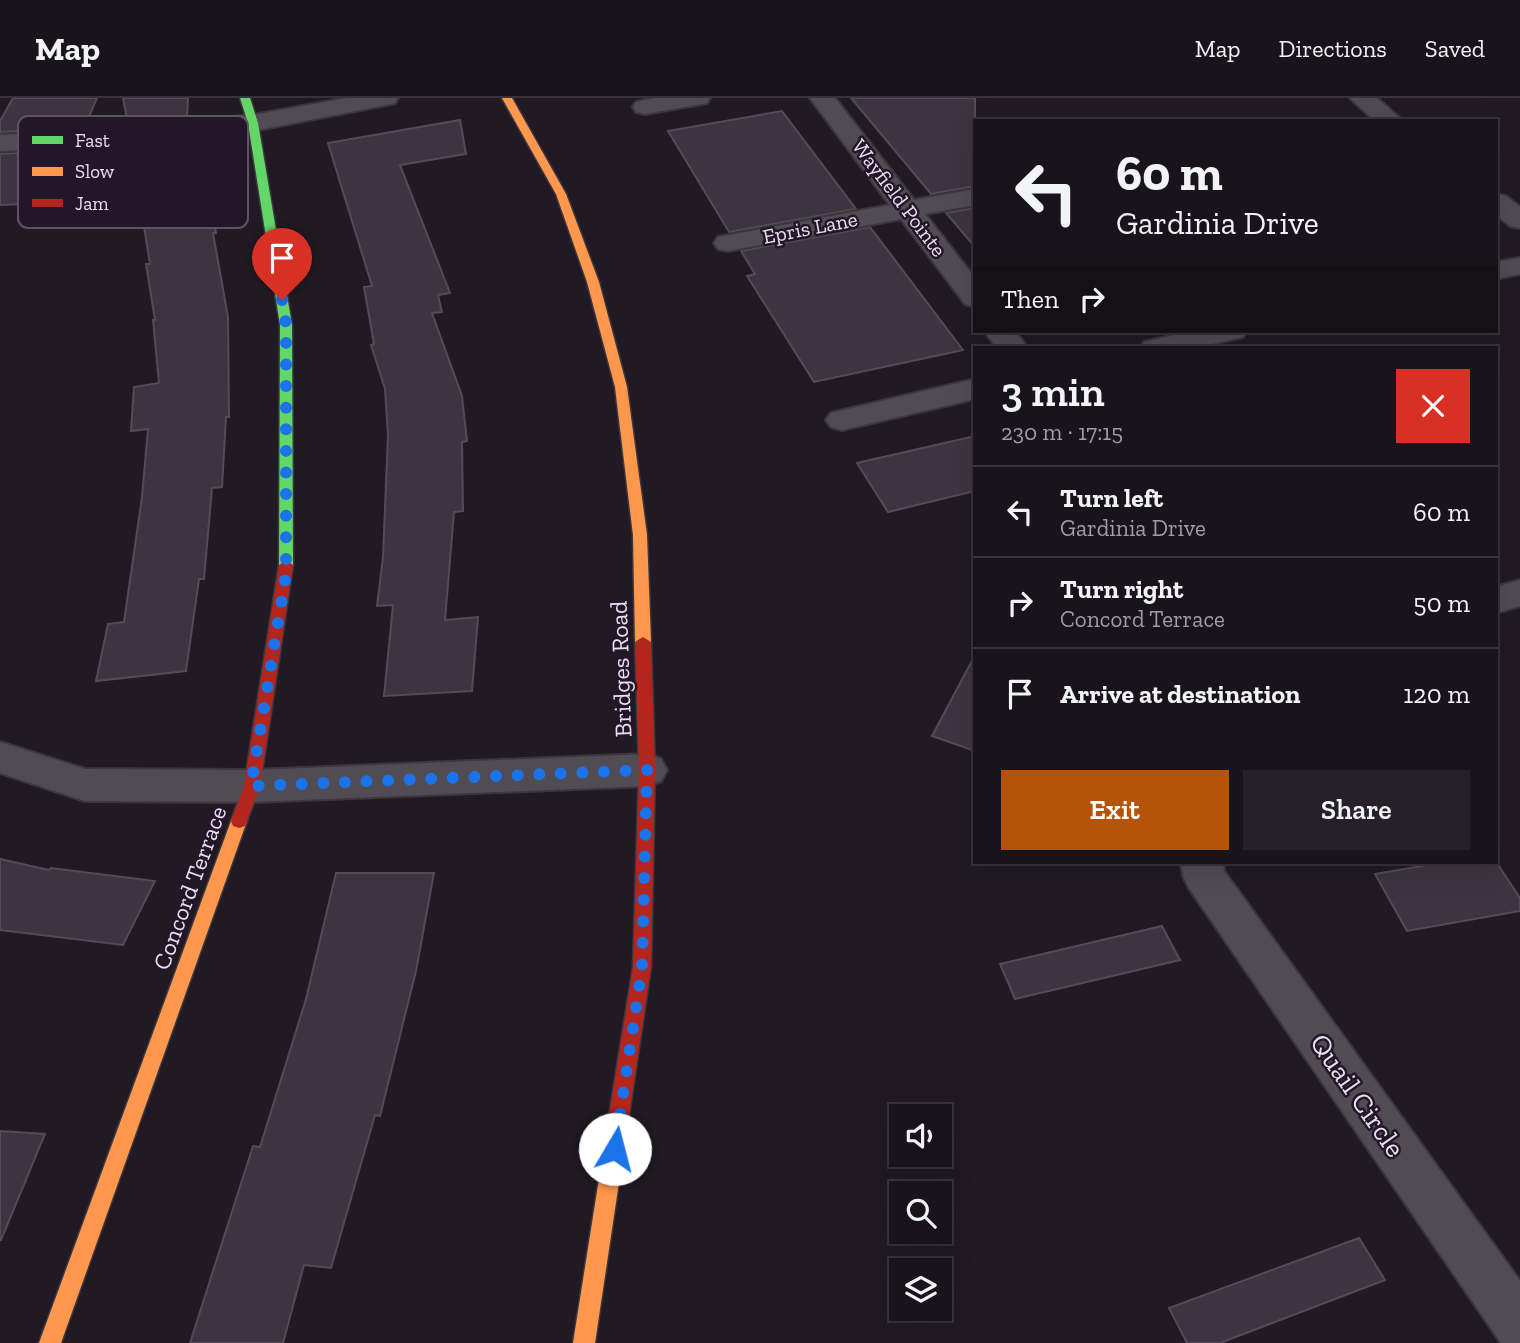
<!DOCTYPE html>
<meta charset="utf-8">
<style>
body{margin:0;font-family:"Zilla Slab",serif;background:#262128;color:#f1f3f6;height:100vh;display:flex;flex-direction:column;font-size:26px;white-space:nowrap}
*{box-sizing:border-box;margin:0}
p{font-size:23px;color:#9f9ea3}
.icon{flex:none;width:38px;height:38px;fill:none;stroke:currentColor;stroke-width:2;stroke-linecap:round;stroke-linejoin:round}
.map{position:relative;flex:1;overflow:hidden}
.panel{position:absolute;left:973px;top:248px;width:525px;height:518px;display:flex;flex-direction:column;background:#19141b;border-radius:0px;box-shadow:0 7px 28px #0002,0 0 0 2px #37333a}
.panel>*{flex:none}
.banner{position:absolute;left:973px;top:21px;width:525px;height:214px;border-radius:0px;box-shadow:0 7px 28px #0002,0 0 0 2px #37333a;background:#19141b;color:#f1f3f6;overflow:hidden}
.tools{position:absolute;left:889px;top:1006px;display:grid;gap:14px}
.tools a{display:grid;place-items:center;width:63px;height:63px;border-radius:0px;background:#19141b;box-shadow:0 7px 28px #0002,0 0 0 2px #37333a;font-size:35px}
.pin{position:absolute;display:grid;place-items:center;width:60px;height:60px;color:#fff;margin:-72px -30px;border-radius:50% 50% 50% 0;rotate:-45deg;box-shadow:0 0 7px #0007}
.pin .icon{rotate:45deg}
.me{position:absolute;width:77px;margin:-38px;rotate:8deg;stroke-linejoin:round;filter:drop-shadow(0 0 5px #0008)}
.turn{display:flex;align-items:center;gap:24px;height:147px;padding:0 28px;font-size:32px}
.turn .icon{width:91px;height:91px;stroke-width:2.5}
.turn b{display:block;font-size:49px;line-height:60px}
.then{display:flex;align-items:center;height:66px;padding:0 28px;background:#0003;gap:14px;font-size:26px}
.round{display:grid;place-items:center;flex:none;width:74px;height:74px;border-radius:0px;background:#262128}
.overview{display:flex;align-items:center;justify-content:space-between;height:119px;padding:0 28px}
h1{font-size:42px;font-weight:600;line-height:52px}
.button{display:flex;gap:14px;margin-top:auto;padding:14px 28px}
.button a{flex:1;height:80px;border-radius:0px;background:#b45309;color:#fff;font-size:28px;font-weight:600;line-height:80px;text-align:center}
.button a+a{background:#262128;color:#f1f3f6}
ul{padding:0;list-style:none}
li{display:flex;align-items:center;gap:21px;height:91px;padding:0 28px;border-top:2px solid #37333a}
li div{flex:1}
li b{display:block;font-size:26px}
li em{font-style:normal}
header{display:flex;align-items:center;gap:42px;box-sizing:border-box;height:98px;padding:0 35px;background:#19141b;border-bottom:2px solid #37333a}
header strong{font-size:33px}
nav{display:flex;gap:38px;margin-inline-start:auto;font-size:24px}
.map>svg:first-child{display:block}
.building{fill:#3e3441;stroke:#524c55;stroke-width:2}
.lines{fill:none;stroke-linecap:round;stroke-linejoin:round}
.street-casing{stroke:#3c373f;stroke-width:4}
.fast-casing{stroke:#3c373f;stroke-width:3}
.slow-casing{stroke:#3c373f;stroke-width:3}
.jam-casing{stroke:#3c373f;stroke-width:3}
.street{fill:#514c54;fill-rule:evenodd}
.fast{fill:#63d668;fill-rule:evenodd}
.slow{fill:#ff974d;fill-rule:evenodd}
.jam{fill:#b3261e;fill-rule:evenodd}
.route{stroke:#1a73e8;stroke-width:12;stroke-dasharray:0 21.6}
.labels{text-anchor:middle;stroke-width:5;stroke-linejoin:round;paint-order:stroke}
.far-street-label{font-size:21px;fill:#e9e0ed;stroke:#231628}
.street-label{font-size:24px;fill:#e9e0ed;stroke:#231628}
.near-street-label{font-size:28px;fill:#e9e0ed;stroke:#231628}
.key{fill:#231628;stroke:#5e5363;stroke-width:2}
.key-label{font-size:19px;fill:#e9e0ed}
</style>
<header>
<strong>Map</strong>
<nav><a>Map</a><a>Directions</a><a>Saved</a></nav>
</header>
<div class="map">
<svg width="1520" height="1245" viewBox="0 0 1520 1245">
<rect width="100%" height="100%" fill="#211a24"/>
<!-- building -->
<g class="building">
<path d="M 13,0 L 97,0 L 84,30 L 0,34 L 0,23 Z"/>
<path d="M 123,0 L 188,0 L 187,21 L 128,26 Z"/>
<path d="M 851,0 L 975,0 L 975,88 L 931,96 Z"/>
<path d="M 782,13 L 856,111 L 729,134 L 668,33 Z"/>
<path d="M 460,22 L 466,56 L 400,67 L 450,195 L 438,197 L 442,214 L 432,215 L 462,298 L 467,343 L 462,344 L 463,413 L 454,414 L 445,522 L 478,519 L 472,593 L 384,598 L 393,507 L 377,508 L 383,459 L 388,337 L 385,291 L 371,247 L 374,246 L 364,189 L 372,188 L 328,45 Z"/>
<path d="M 187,42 L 186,58 L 199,56 L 216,135 L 213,135 L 228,219 L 229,319 L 226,319 L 222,389 L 212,390 L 204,481 L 199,481 L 186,573 L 96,583 L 108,526 L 124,524 L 142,399 L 148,331 L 131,333 L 134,289 L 159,285 L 153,222 L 155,222 L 146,166 L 150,166 L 131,47 Z"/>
<path d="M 75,52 L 52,105 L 0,107 L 0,56 Z"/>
<path d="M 975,110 L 975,149 L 946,115 Z"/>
<path d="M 870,129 L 963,252 L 814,284 L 747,178 L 755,176 L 741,153 Z"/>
<path d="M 975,338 L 975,393 L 888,414 L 857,365 Z"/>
<path d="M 975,557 L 975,653 L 932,638 Z"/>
<path d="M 0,761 L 49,772 L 51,770 L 155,783 L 123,847 L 0,832 Z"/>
<path d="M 1439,765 L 1497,765 L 1520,800 L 1520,813 L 1407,833 L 1375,776 Z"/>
<path d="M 336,775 L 434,775 L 416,873 L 380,1018 L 375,1017 L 331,1170 L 304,1167 L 283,1245 L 190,1245 L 253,1048 L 260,1049 L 306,901 Z"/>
<path d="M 1162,828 L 1180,862 L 1015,901 L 1000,866 Z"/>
<path d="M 0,1033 L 45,1036 L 1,1142 L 0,1142 Z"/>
<path d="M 1359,1140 L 1385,1182 L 1220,1245 L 1187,1245 L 1169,1210 Z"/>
</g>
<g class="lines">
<!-- street casing -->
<g class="street-casing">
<g id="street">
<path d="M 347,0 L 398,0 L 395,5 L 386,7 L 253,33 L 83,49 L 0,53 L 0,37 L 83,33 L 253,17 Z"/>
<path d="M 654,0 L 710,0 L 707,5 L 645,16 L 636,14 L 633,9 L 636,4 Z"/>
<path d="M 810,0 L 835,0 L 914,102 L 975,91 L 975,107 L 925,116 L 975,180 L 975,209 L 965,206 L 901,121 L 728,153 L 718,151 L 714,145 L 718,139 L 890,107 Z"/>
<path d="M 1350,0 L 1377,0 L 1403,23 L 1375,23 Z"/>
<path d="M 1496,96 L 1506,98 L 1520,109 L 1520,130 L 1510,128 L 1496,117 Z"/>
<path d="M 1520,160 L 1520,176 L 1496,181 L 1496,164 Z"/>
<path d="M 984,233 L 1015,233 L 1028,250 L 997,250 Z"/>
<path d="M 1192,233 L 1247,233 L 1243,239 L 1195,250 L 1140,250 L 1144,244 Z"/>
<path d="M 975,281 L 975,301 L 842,332 L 831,329 L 826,322 L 831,315 Z"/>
<path d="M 1520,482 L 1520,508 L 1496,515 L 1496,489 Z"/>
<path d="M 0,644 L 85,671 L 252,672 L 647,656 L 661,661 L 667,672 L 661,683 L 647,688 L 252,704 L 85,703 L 0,675 Z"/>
<path d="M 1181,765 L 1223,765 L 1224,773 L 1520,1183 L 1520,1245 L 1501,1245 L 1189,790 L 1183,778 Z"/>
</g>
</g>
<!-- fast casing -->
<g class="fast-casing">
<path id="fast" d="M 240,0 L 250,0 L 258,25 L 292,227 L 293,467 L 286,472 L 279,467 L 280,227 L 248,25 Z"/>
</g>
<!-- slow casing -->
<g class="slow-casing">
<g id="slow">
<path d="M 502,0 L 512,0 L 566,96 L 599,184 L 627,289 L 647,437 L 651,544 L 643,549 L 635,544 L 633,437 L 615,289 L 587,184 L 556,96 Z"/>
<path d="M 239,716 L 245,718 L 247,723 L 61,1245 L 39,1245 L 231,723 L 233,718 Z"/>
<path d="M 618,1015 L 625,1018 L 628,1024 L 595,1245 L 573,1245 L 608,1024 L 611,1018 Z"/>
</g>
</g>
<!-- jam casing -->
<g class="jam-casing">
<g id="jam">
<path d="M 286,462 L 293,467 L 260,688 L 247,723 L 245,728 L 239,730 L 233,728 L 231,723 L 244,688 L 279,467 Z"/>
<path d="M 643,539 L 651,544 L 655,672 L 651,869 L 628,1024 L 625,1030 L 618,1033 L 611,1030 L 608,1024 L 633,869 L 639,672 L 635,544 Z"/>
</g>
</g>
<!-- street -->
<use href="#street" class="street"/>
<!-- fast -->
<use href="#fast" class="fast"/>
<!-- slow -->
<use href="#slow" class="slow"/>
<!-- jam -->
<use href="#jam" class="jam"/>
</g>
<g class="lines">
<!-- route -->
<path class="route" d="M 282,202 L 286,227 L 286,476 L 251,688 L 647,672 L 642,869 L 615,1051"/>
</g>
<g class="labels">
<!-- far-street labels -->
<g class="far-street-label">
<text transform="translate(899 100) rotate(53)" y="7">Wayfield Pointe</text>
<text transform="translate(810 130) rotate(-11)" y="7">Epris Lane</text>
</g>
<!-- street labels -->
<g class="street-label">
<text transform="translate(621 571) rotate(-92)" y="8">Bridges Road</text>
<text transform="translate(190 790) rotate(-70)" y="8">Concord Terrace</text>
</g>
<!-- near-street labels -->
<g class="near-street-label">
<text transform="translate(1358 997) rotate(55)" y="10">Quail Circle</text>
</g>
</g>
<!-- legend -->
<rect x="18" y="18" width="230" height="112" rx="10" class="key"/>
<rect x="32" y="38" width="31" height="8" fill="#63d668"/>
<rect x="32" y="69" width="31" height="9" fill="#ff974d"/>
<rect x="32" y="101" width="31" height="8" fill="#b3261e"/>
<g class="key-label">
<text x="75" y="49">Fast</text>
<text x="75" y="80">Slow</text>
<text x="75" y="112">Jam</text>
</g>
</svg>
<div class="tools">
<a><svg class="icon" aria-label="sound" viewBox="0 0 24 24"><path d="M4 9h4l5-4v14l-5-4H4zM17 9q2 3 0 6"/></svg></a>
<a><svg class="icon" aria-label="search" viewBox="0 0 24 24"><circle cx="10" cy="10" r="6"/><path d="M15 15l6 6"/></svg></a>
<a><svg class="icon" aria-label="layers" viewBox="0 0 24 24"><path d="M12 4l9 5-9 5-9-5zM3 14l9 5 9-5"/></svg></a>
</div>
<div class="pin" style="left:282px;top:202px;background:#d93025"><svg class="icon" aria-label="arrive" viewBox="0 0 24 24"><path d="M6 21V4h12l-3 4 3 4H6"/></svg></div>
<svg class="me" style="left:615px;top:1051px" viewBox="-20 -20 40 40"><circle r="19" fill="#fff"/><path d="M0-13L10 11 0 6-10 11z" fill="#1a73e8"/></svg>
<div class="banner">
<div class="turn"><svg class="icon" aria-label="left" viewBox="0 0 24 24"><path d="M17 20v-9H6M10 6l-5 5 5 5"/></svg><div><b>60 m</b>Gardinia Drive</div></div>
<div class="then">Then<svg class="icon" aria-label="right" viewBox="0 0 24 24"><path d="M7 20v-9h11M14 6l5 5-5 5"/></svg></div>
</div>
<section class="panel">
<div class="overview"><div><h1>3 min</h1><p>230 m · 17:15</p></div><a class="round" style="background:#d93025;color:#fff"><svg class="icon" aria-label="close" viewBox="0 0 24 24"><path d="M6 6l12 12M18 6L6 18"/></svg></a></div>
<ul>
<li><svg class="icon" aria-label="left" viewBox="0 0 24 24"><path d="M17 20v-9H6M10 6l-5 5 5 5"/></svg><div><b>Turn left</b><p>Gardinia Drive</p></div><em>60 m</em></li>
<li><svg class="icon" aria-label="right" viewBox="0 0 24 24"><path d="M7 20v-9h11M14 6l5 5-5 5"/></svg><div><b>Turn right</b><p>Concord Terrace</p></div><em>50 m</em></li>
<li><svg class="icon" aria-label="arrive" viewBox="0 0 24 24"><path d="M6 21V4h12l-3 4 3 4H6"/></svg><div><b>Arrive at destination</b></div><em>120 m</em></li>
</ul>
<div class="button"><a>Exit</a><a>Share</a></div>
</section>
</div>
